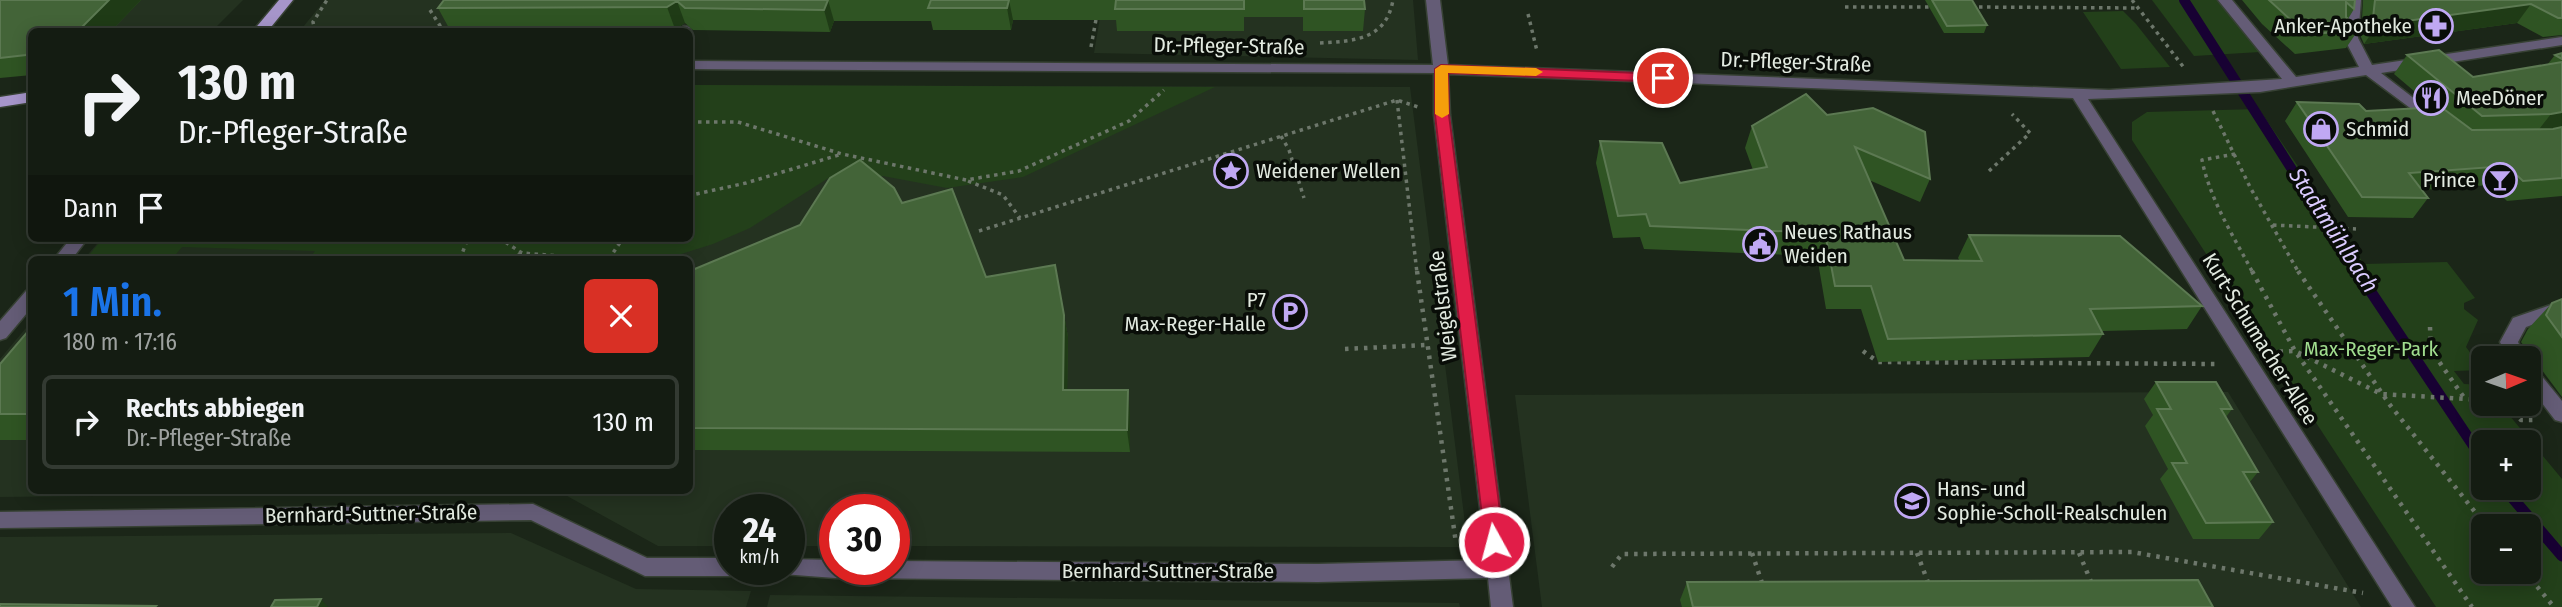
<!DOCTYPE html>
<html lang="de">
<meta charset="utf-8">
<style>
body{margin:0;font-family:"Fira Sans Condensed",sans-serif;background:#212920;color:#f1f3f6;height:100vh;display:flex;flex-direction:column;font-size:26px;white-space:nowrap}
*{box-sizing:border-box;margin:0}
p{font-size:23px;color:#9da19f}
.icon{flex:none;width:38px;height:38px;fill:none;stroke:currentColor;stroke-width:2;stroke-linecap:round;stroke-linejoin:round}
.map{position:relative;flex:1;overflow:hidden}
.panel{position:absolute;left:28px;top:256px;width:665px;height:238px;display:flex;flex-direction:column;background:#141c12;border-radius:10px;box-shadow:0 4px 18px #0003,0 0 0 2px #333a32}
.panel>*{flex:none}
.top-card{position:absolute;left:28px;top:28px;width:665px;height:214px;border-radius:10px;box-shadow:0 4px 18px #0003,0 0 0 2px #333a32;background:#141c12;color:#f1f3f6;overflow:hidden}
.needle{width:46px;rotate:88deg}
.tools{position:absolute;left:2471px;top:346px;display:grid;gap:14px}
.tools a{display:grid;place-items:center;width:70px;height:70px;border-radius:10px;background:#141c12;box-shadow:0 4px 18px #0003,0 0 0 2px #333a32;font-size:35px}
.speed{position:absolute;left:714px;top:494px;display:flex;gap:14px;font-size:35px;font-weight:700;text-align:center}
.speed>*{display:grid;place-content:center;width:91px;height:91px;border-radius:50%;background:#141c12;box-shadow:0 4px 18px #0003,0 0 0 2px #333a32;line-height:1}
.speed small{font-size:18px;font-weight:400}
.speed .limit{border:10px solid #d22;background:#fff;color:#111}
.pin{position:absolute;display:grid;place-items:center;width:60px;height:60px;color:#fff;margin:-30px;border:4px solid #fff;border-radius:50%;box-shadow:0 2px 7px #0007}
.me{position:absolute;width:77px;margin:-38px;rotate:353deg;stroke-linejoin:round;filter:drop-shadow(0 0 5px #0008)}
.turn{display:flex;align-items:center;gap:24px;height:147px;padding:0 35px;font-size:32px}
.turn .icon{width:91px;height:91px;stroke-width:2.5}
.turn b{display:block;font-size:49px;line-height:60px}
.then{display:flex;align-items:center;height:66px;padding:0 35px;background:#0003;gap:14px;font-size:26px}
.round{display:grid;place-items:center;flex:none;width:74px;height:74px;border-radius:10px;background:#212920}
.overview{display:flex;align-items:center;justify-content:space-between;height:119px;padding:0 35px}
h1{font-size:42px;font-weight:600;line-height:52px;color:#1a73e8}
ul{padding:0;list-style:none}
li{display:flex;align-items:center;gap:21px;height:94px;margin:0 14px 10px;padding:0 21px;border:4px solid #333a32;border-radius:10px}
li div{flex:1}
li b{display:block;font-size:26px}
li em{font-style:normal}
.map>svg:first-child{display:block}
.built{fill:#243220}
.green{fill:#23401a;fill-rule:evenodd}
.lines{fill:none;stroke-linecap:round;stroke-linejoin:round}
.stream-far1{stroke:#180133;stroke-width:10}
.stream{stroke:#180133;stroke-width:11}
.minor-casing{stroke:#374134;stroke-width:3}
.major-casing{stroke:#374134;stroke-width:3}
.path-far1{stroke:#6d776b;stroke-width:3.5;stroke-dasharray:3.5 4.5;stroke-linecap:butt}
.path{stroke:#6d776b;stroke-width:4.5;stroke-dasharray:3.5 6;stroke-linecap:butt}
.minor{fill:#645c76;fill-rule:evenodd}
.major{fill:#a695ca;fill-rule:evenodd}
.wall{fill:#2f5423}
.shaded-wall{fill:#1f3b16}
.building{fill:#436438;stroke:#5c7952;stroke-width:2}
.route{fill:#e11d48;stroke:#92132f;stroke-width:2}
.slow{fill:#f59e0b}
.labels{text-anchor:middle;stroke-width:7;stroke-linejoin:round;paint-order:stroke}
.poi-label{font-size:21px;fill:#e2eae0;stroke:#090d08;text-anchor:start}
.street-label{font-size:21px;fill:#e2eae0;stroke:#090d08}
.park-label{font-size:21px;fill:#a0dc8e;stroke:#090d08}
.water-label{font-size:23px;font-style:italic;fill:#dbcbff;stroke:#090d08}
</style>
<div class="map">
<svg width="2562" height="607" viewBox="0 0 2562 607">
<rect width="100%" height="100%" fill="#1b2618"/>
<!-- built -->
<g class="built">
<path d="M 0,0 L 243,0 L 212,31 L 32,32 Z"/>
<path d="M 325,0 L 656,0 L 639,31 L 299,32 Z"/>
<path d="M 1103,0 L 1413,0 L 1418,60 L 1094,53 Z"/>
<path d="M 690,85 L 1410,87 L 1468,547 L 894,546 L 894,509 L 835,509 L 835,546 L 789,546 L 789,509 L 730,509 L 730,546 L 658,546 L 558,491 L 0,497 L 0,359 L 31,322 L 32,490 L 690,490 L 690,259 L 84,259 L 102,238 L 690,238 Z"/>
<path d="M 2228,392 L 2361,607 L 1542,607 L 1515,395 Z"/>
<path d="M 511,533 L 636,589 L 751,591 L 746,607 L 0,607 L 0,537 Z"/>
<path d="M 770,595 L 1459,603 L 1460,607 L 767,607 Z"/>
</g>
<!-- green -->
<g class="green">
<path d="M 2152,0 L 2218,0 L 2260,52 L 2194,56 Z"/>
<path d="M 2123,11 L 2136,24 L 2170,67 L 2121,69 L 2083,12 Z"/>
<path d="M 690,85 L 1215,87 L 1023,177 L 947,188 L 883,176 L 830,177 L 750,228 L 713,244 L 665,259 L 309,259 L 315,251 L 182,247 L 172,259 L 86,259 L 103,238 L 690,238 Z"/>
<path d="M 2259,109 L 2364,264 L 2447,262 L 2475,298 L 2464,303 L 2464,309 L 2478,320 L 2466,347 L 2483,370 L 2454,371 L 2464,384 L 2483,385 L 2483,404 L 2500,404 L 2562,479 L 2562,607 L 2436,607 L 2132,140 L 2132,122 L 2147,112 ZM 2483,443 L 2529,443 L 2529,488 L 2483,488 ZM 2483,527 L 2529,527 L 2529,572 L 2483,572 Z"/>
</g>
<g class="lines">
<!-- stream-far1 -->
<path class="stream-far1" d="M 2184,0 L 2358,273"/>
<!-- stream -->
<g class="stream">
<path d="M 2357,271 L 2483,460"/>
<path d="M 2504,488 L 2562,556"/>
</g>
<!-- minor casing -->
<g class="minor-casing">
<g id="minor">
<path d="M 1426,0 L 1440,0 L 1448,65 L 2109,90 L 2282,79 L 2218,0 L 2232,0 L 2296,77 L 2359,67 L 2344,38 L 2347,0 L 2361,0 L 2358,38 L 2372,65 L 2562,37 L 2562,45 L 2381,73 L 2442,120 L 2445,123 L 2442,126 L 2437,128 L 2366,75 L 2260,92 L 2088,99 L 2415,607 L 2392,607 L 2073,98 L 1448,74 L 1450,115 L 1513,607 L 1491,607 L 1488,578 L 1318,582 L 835,578 L 782,574 L 779,569 L 789,569 L 789,559 L 835,560 L 835,569 L 894,569 L 894,561 L 1318,564 L 1486,560 L 1434,115 L 1434,73 L 690,69 L 690,61 L 1433,65 Z"/>
<path d="M 684,26 L 689,27 L 691,30 L 690,33 L 676,32 Z"/>
<path d="M 71,238 L 88,238 L 72,259 L 54,259 Z"/>
<path d="M 32,289 L 32,307 L 6,338 L 0,340 L 0,321 L 26,291 Z"/>
<path d="M 2562,301 L 2562,314 L 2526,327 L 2518,342 L 2526,359 L 2508,359 L 2500,342 L 2513,318 Z"/>
<path d="M 2529,366 L 2535,368 L 2562,401 L 2562,422 L 2555,420 L 2529,386 Z"/>
<path d="M 533,504 L 647,558 L 730,558 L 730,569 L 739,569 L 737,573 L 730,576 L 645,576 L 531,520 L 0,528 L 0,512 Z"/>
</g>
</g>
<!-- major casing -->
<g class="major-casing">
<g id="major">
<path d="M 279,0 L 293,0 L 267,32 L 252,32 Z"/>
<path d="M 32,92 L 32,102 L 0,107 L 0,97 Z"/>
</g>
</g>
<!-- path-far1 -->
<g class="path-far1">
<path d="M 2132,0 L 2185,69"/>
<path d="M 1845,7 L 1934,7"/>
<path d="M 1971,7 L 2137,8"/>
<path d="M 430,10 L 444,32"/>
<path d="M 1528,14 L 1537,51"/>
<path d="M 315,32 L 313,22 L 327,0"/>
<path d="M 1320,43 C 1354,41 1386,40 1393,0"/>
<path d="M 1091,47 L 1097,14"/>
<path d="M 1397,100 L 1417,273"/>
<path d="M 2213,111 L 2250,187 L 2299,273"/>
<path d="M 690,122 L 738,122 L 842,154 L 966,180 L 1019,171 L 1129,121 L 1164,90"/>
<path d="M 1281,136 L 1289,150 L 1304,198"/>
<path d="M 2235,154 L 2202,160 C 2210,200 2234,237 2253,273"/>
<path d="M 1989,171 L 2030,133 L 2012,114"/>
<path d="M 968,181 L 1003,195 L 1020,218"/>
<path d="M 690,192 L 692,195 L 746,183 L 842,154"/>
<path d="M 2273,225 L 2356,229"/>
<path d="M 979,231 L 1397,100 L 1418,107"/>
<path d="M 499,238 L 522,253 L 598,259"/>
<path d="M 460,259 L 468,238"/>
<path d="M 511,259 L 522,253"/>
<path d="M 609,259 L 623,238"/>
</g>
<!-- path -->
<g class="path">
<path d="M 1417,271 L 1456,543"/>
<path d="M 2252,271 L 2295,351 L 2472,607"/>
<path d="M 2298,271 L 2390,405 L 2487,527"/>
<path d="M 2430,327 L 2431,350 L 2465,399"/>
<path d="M 1345,349 L 1426,345"/>
<path d="M 1863,351 L 1878,362 L 2219,364"/>
<path d="M 2270,352 L 2295,351 L 2381,394 L 2483,400"/>
<path d="M 2508,404 L 2521,420 L 2533,420"/>
<path d="M 1752,553 L 1763,586"/>
<path d="M 1917,553 L 1929,585"/>
<path d="M 2079,553 L 2092,584"/>
<path d="M 1612,567 L 1622,554 L 2132,552 L 2363,593"/>
<path d="M 2525,572 L 2554,607"/>
</g>
<!-- minor -->
<use href="#minor" class="minor"/>
<!-- major -->
<use href="#major" class="major"/>
</g>
<!-- wall -->
<g class="wall">
<path d="M 0,0 L 141,0 L 110,32 L 32,32 L 32,75 L 0,78 Z"/>
<path d="M 444,0 L 1364,0 L 1365,9 L 1363,31 L 1303,31 L 1303,17 L 1244,17 L 1244,31 L 1117,31 L 1116,20 L 1013,20 L 1011,30 L 933,30 L 931,21 L 834,21 L 830,32 L 693,30 L 685,23 L 675,29 L 450,30 L 438,8 Z"/>
<path d="M 1925,0 L 1972,0 L 1987,25 L 1984,33 L 1944,33 Z"/>
<path d="M 2242,0 L 2355,0 L 2354,9 L 2348,19 L 2359,29 L 2346,48 L 2295,54 L 2262,24 Z"/>
<path d="M 2363,0 L 2562,0 L 2562,35 L 2543,37 L 2517,23 L 2364,44 L 2361,37 Z"/>
<path d="M 2562,53 L 2562,196 L 2507,201 L 2491,185 L 2422,190 L 2428,198 L 2413,218 L 2348,217 L 2285,121 L 2297,102 L 2366,111 L 2434,108 L 2394,74 L 2407,55 L 2473,77 L 2547,65 L 2555,55 Z"/>
<path d="M 1827,115 L 1930,179 L 1920,202 L 1869,180 L 1904,260 L 1960,261 L 1958,258 L 1969,235 L 2202,306 L 2187,329 L 2102,331 L 2103,334 L 2089,357 L 1878,362 L 1861,309 L 1826,309 L 1817,256 L 1644,249 L 1640,237 L 1613,238 L 1596,163 L 1600,141 L 1680,183 L 1753,170 L 1745,148 L 1752,126 Z"/>
<path d="M 902,203 L 986,277 L 1064,315 L 1068,337 L 1067,390 L 1130,413 L 1130,452 L 690,450 L 690,271 Z"/>
<path d="M 2562,299 L 2562,397 L 2521,342 L 2528,329 L 2552,303 Z"/>
<path d="M 32,329 L 32,440 L 0,440 L 0,364 Z"/>
<path d="M 2156,382 L 2232,409 L 2226,417 L 2258,472 L 2249,483 L 2273,522 L 2259,539 L 2193,539 L 2160,479 L 2168,469 L 2145,426 L 2153,415 L 2144,399 Z"/>
<path d="M 1687,582 L 2213,607 L 1682,607 L 1680,600 Z"/>
</g>
<!-- shaded-wall -->
<g class="shaded-wall">
<path d="M 109,0 L 141,0 L 110,32 L 77,32 Z"/>
<path d="M 828,0 L 834,21 L 830,32 L 824,10 Z"/>
<path d="M 1009,0 L 1013,20 L 1011,30 L 1007,8 Z"/>
<path d="M 677,1 L 685,23 L 675,29 L 667,7 Z"/>
<path d="M 2531,4 L 2517,23 L 2364,44 L 2377,25 Z"/>
<path d="M 32,48 L 32,63 L 26,55 Z"/>
<path d="M 2562,112 L 2562,128 L 2536,133 L 2551,114 Z"/>
<path d="M 1064,315 L 1068,337 L 1067,412 L 1063,390 Z"/>
<path d="M 1128,390 L 1130,413 L 1130,452 L 1127,430 Z"/>
<path d="M 321,599 L 328,607 L 317,607 Z"/>
</g>
<!-- building -->
<g class="building">
<path d="M 0,0 L 109,0 L 77,32 L 32,32 L 32,48 L 26,55 L 0,58 Z"/>
<path d="M 444,0 L 828,0 L 824,10 L 685,8 L 677,1 L 667,7 L 438,8 Z"/>
<path d="M 931,0 L 1009,0 L 1007,8 L 928,8 Z"/>
<path d="M 1116,0 L 1244,0 L 1244,9 L 1115,9 Z"/>
<path d="M 1304,0 L 1364,0 L 1365,9 L 1304,9 Z"/>
<path d="M 1932,0 L 1972,0 L 1987,25 L 1947,26 Z"/>
<path d="M 2269,0 L 2355,0 L 2354,9 L 2346,2 L 2346,17 L 2359,29 L 2307,35 Z"/>
<path d="M 2375,0 L 2562,0 L 2562,18 L 2558,18 L 2531,4 L 2377,25 L 2373,18 Z"/>
<path d="M 2439,50 L 2473,77 L 2562,62 L 2562,112 L 2551,114 L 2482,116 L 2407,55 Z"/>
<path d="M 2562,53 L 2562,59 L 2555,55 Z"/>
<path d="M 1806,94 L 1827,115 L 1873,108 L 1925,132 L 1930,179 L 1855,147 L 1904,260 L 1982,261 L 1969,235 L 2120,236 L 2202,306 L 2090,309 L 2103,334 L 1888,339 L 1871,286 L 1835,286 L 1825,233 L 1650,226 L 1646,214 L 1618,216 L 1600,141 L 1662,143 L 1680,183 L 1767,167 L 1752,126 Z"/>
<path d="M 2297,102 L 2359,104 L 2366,111 L 2441,107 L 2472,130 L 2553,129 L 2562,127 L 2562,178 L 2523,181 L 2507,166 L 2409,173 L 2428,198 L 2362,197 Z"/>
<path d="M 860,160 L 894,188 L 902,203 L 952,189 L 986,277 L 1055,265 L 1064,315 L 1063,390 L 1128,390 L 1127,430 L 690,428 L 690,271 L 800,225 L 830,178 Z"/>
<path d="M 2562,299 L 2562,337 L 2546,315 L 2552,303 Z"/>
<path d="M 32,329 L 32,414 L 0,414 L 0,364 L 29,330 Z"/>
<path d="M 2156,382 L 2216,382 L 2232,409 L 2221,409 L 2258,472 L 2243,472 L 2273,522 L 2206,523 L 2172,463 L 2187,463 L 2157,409 L 2171,409 Z"/>
<path d="M 2198,580 L 2213,607 L 1693,607 L 1687,582 Z"/>
<path d="M 321,599 L 317,607 L 271,607 L 275,600 Z"/>
<path d="M 0,604 L 156,606 L 155,607 L 0,607 Z"/>
</g>
<!-- route -->
<path class="route" d="M 1441,65 L 1663,74 L 1670,78 L 1663,82 L 1448,73 L 1449,115 L 1504,542 L 1501,548 L 1494,550 L 1488,548 L 1485,542 L 1435,115 L 1435,69 Z"/>
<!-- slow -->
<path class="slow" d="M 1441,65 L 1536,68 L 1543,72 L 1536,76 L 1448,73 L 1449,114 L 1442,118 L 1435,114 L 1435,69 Z"/>
<!-- icons -->
<defs>
<g id="pharmacy-ring" transform="scale(1.75)"><circle r="9.5" fill="#090d08" stroke="#c0a8f3" stroke-width="1.5"/><path d="M-2-6h4v4h4v4h-4v4h-4v-4h-4v-4h4Z" fill="#c0a8f3"/></g>
<g id="restaurant-ring" transform="scale(1.75)"><circle r="9.5" fill="#090d08" stroke="#c0a8f3" stroke-width="1.5"/><path d="M-5-6h1v4h1v-4h1v4h1v-4h1v5L-1.5 .5V6h-2V.5L-5-1ZM5-6V6H3V1.5H1.5Q1.5-4 5-6Z" fill="#c0a8f3"/></g>
<g id="shop-ring" transform="scale(1.75)"><circle r="9.5" fill="#090d08" stroke="#c0a8f3" stroke-width="1.5"/><path d="M-5-2.5h2.3a2.7 3.5 0 0 1 5.4 0H5L5.5 6h-11ZM-1.5-2.5h3a1.5 2.3 0 0 0-3 0Z" fill="#c0a8f3"/></g>
<g id="sight-ring" transform="scale(1.75)"><circle r="9.5" fill="#090d08" stroke="#c0a8f3" stroke-width="1.5"/><path d="M0-6L1.8-2.2L6-1.7L2.9 1.2L3.7 5.4L0 3.3L-3.7 5.4L-2.9 1.2L-6-1.7L-1.8-2.2Z" fill="#c0a8f3"/></g>
<g id="bar-ring" transform="scale(1.75)"><circle r="9.5" fill="#090d08" stroke="#c0a8f3" stroke-width="1.5"/><path d="M-6-5H6L.8 .8V4.5H3.5V6h-7V4.5H-.8V.8Z" fill="#c0a8f3"/></g>
<g id="civic-ring" transform="scale(1.75)"><circle r="9.5" fill="#090d08" stroke="#c0a8f3" stroke-width="1.5"/><path d="M-.6-6.5H3V-4.5H.6V-3L4-1V1h2V6H-6V1h2V-1L-.6-3ZM-1.2 2.5V6h2.4V2.5Z" fill="#c0a8f3"/></g>
<g id="parking-ring" transform="scale(1.75)"><circle r="9.5" fill="#090d08" stroke="#c0a8f3" stroke-width="1.5"/><path d="M-3.5-5.5H1a3.5 3.5 0 0 1 0 7H-1V5.5H-3.5ZM-1-3.4V-.6H.8a1.4 1.4 0 0 0 0-2.8Z" fill="#c0a8f3"/></g>
<g id="school-ring" transform="scale(1.75)"><circle r="9.5" fill="#090d08" stroke="#c0a8f3" stroke-width="1.5"/><path d="M0-5L7-2L0 1L-7-2ZM-4 1L0 2.5L4 1V4Q0 6-4 4Z" fill="#c0a8f3"/></g>
</defs>
<g fill-rule="evenodd">
<use href="#pharmacy-ring" x="2436" y="26"/>
<use href="#restaurant-ring" x="2431" y="98"/>
<use href="#shop-ring" x="2321" y="129"/>
<use href="#sight-ring" x="1231" y="171"/>
<use href="#bar-ring" x="2500" y="180"/>
<use href="#civic-ring" x="1760" y="244"/>
<use href="#parking-ring" x="1290" y="312"/>
<use href="#school-ring" x="1912" y="501"/>
</g>
<g class="labels">
<!-- poi labels -->
<g class="poi-label">
<text x="2412" y="33" text-anchor="end">Anker-Apotheke</text>
<text x="2456" y="105">MeeDöner</text>
<text x="2346" y="136">Schmid</text>
<text x="1256" y="178">Weidener Wellen</text>
<text x="2476" y="187" text-anchor="end">Prince</text>
<text x="1784" y="239">Neues Rathaus<tspan x="1784" dy="24">Weiden</tspan></text>
<text x="1266" y="307" text-anchor="end">P7<tspan x="1266" dy="24">Max-Reger-Halle</tspan></text>
<text x="1937" y="496">Hans- und<tspan x="1937" dy="24">Sophie-Scholl-Realschulen</tspan></text>
</g>
<!-- street labels -->
<g class="street-label">
<text transform="translate(1229 46) rotate(1)" y="7">Dr.-Pfleger-Straße</text>
<text transform="translate(1796 62) rotate(2)" y="7">Dr.-Pfleger-Straße</text>
<text transform="translate(1443 306) rotate(-97)" y="7">Weigelstraße</text>
<text transform="translate(2260 339) rotate(58)" y="7">Kurt-Schumacher-Allee</text>
<text transform="translate(371 514) rotate(-1)" y="7">Bernhard-Suttner-Straße</text>
<text x="1168" y="578">Bernhard-Suttner-Straße</text>
</g>
<!-- park labels -->
<g class="park-label">
<text x="2371" y="356">Max-Reger-Park</text>
</g>
<!-- water labels -->
<g class="water-label">
<text transform="translate(2334 230) rotate(57)" y="8">Stadtmühlbach</text>
</g>
</g>
</svg>
<div class="tools">
<a><svg class="needle" viewBox="-14 -14 28 28"><path d="M0-13l5 13h-10z" fill="#e53935"/><path d="M0 13l5-13h-10z" fill="#9da19f"/></svg></a>
<a>+</a>
<a>−</a>
</div>
<div class="speed"><div>24<small>km/h</small></div><div class="limit">30</div></div>
<div class="pin" style="left:1663px;top:78px;background:#d93025"><svg class="icon" aria-label="arrive" viewBox="0 0 24 24"><path d="M6 21V4h12l-3 4 3 4H6"/></svg></div>
<svg class="me" style="left:1494px;top:542px" viewBox="-20 -20 40 40"><circle r="17" fill="#e11d48" stroke="#fff" stroke-width="3"/><path d="M0-11L8 9 0 5-8 9z" fill="#fff"/></svg>
<div class="top-card">
<div class="turn"><svg class="icon" aria-label="right" viewBox="0 0 24 24"><path d="M7 20v-9h11M14 6l5 5-5 5"/></svg><div><b>130 m</b>Dr.-Pfleger-Straße</div></div>
<div class="then">Dann<svg class="icon" aria-label="arrive" viewBox="0 0 24 24"><path d="M6 21V4h12l-3 4 3 4H6"/></svg></div>
</div>
<section class="panel">
<div class="overview"><div><h1>1 Min.</h1><p>180 m · 17:16</p></div><a class="round" style="background:#d93025;color:#fff"><svg class="icon" aria-label="close" viewBox="0 0 24 24"><path d="M6 6l12 12M18 6L6 18"/></svg></a></div>
<ul>
<li><svg class="icon" aria-label="right" viewBox="0 0 24 24"><path d="M7 20v-9h11M14 6l5 5-5 5"/></svg><div><b>Rechts abbiegen</b><p>Dr.-Pfleger-Straße</p></div><em>130 m</em></li>
</ul>
</section>
</div>
